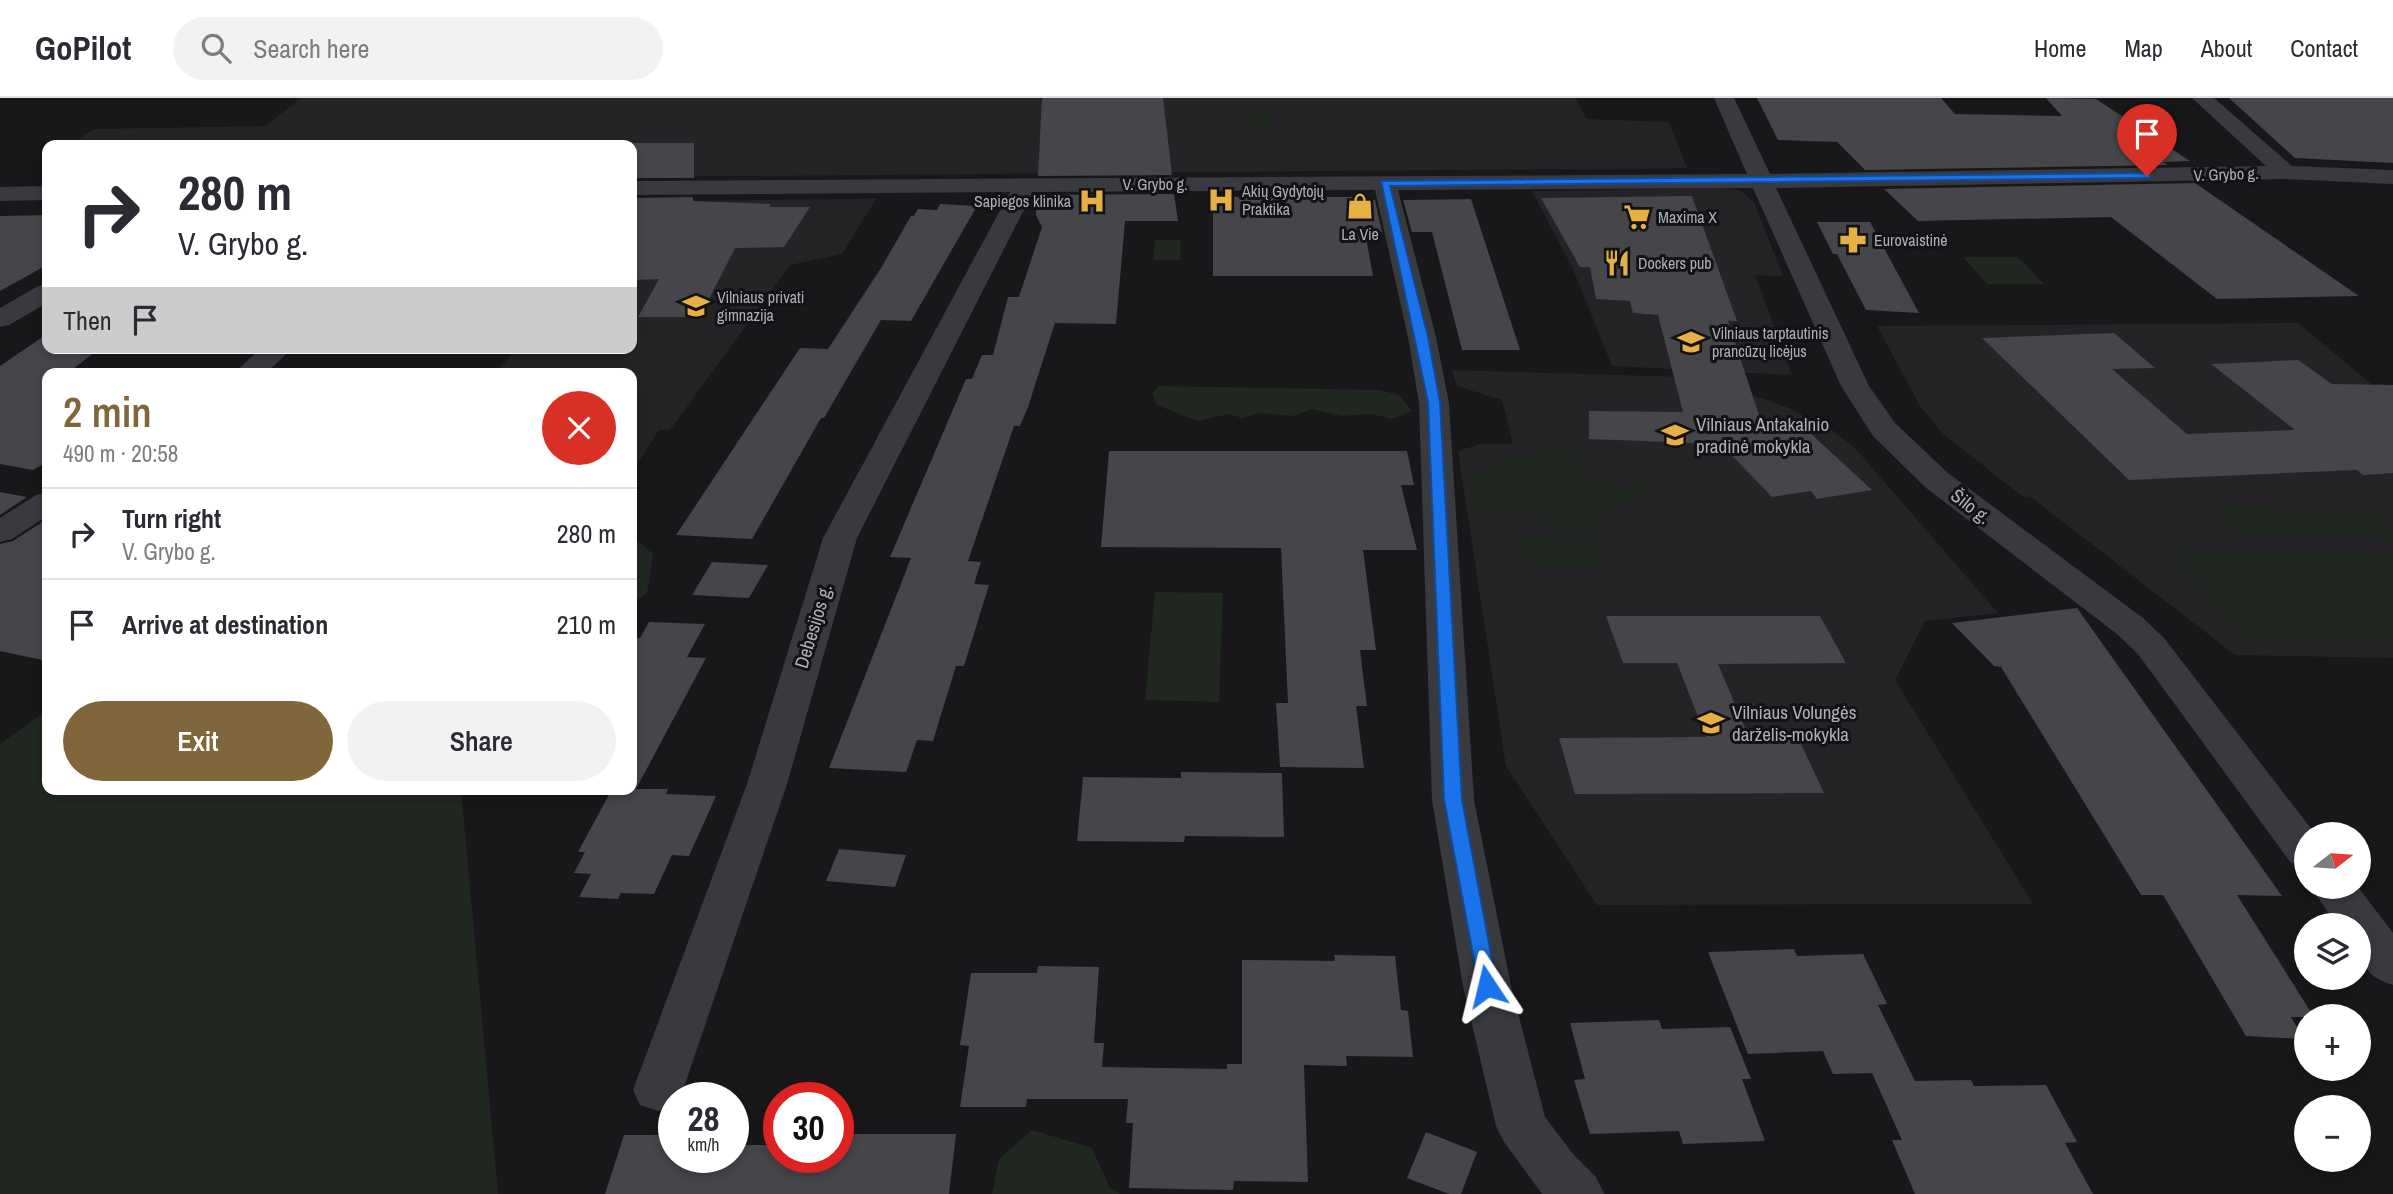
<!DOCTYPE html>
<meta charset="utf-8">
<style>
body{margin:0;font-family:"Archivo Narrow",sans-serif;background:#f2f2f3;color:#2b2b33;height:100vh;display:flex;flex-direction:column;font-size:26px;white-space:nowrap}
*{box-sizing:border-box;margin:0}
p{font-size:23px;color:#7c7c81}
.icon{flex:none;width:38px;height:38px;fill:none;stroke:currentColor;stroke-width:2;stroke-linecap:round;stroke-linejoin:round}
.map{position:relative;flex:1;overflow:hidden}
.sheet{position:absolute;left:42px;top:270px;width:595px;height:427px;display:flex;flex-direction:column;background:#fff;border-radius:14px;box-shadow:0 4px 10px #0003}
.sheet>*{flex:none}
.hud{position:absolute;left:42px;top:42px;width:595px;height:214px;border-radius:14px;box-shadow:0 4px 10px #0003;background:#fff;color:#2b2b33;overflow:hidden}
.needle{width:46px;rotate:73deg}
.tools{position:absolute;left:2294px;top:724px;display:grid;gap:14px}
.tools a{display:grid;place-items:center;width:77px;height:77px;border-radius:50%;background:#fff;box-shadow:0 4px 10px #0003;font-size:35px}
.speed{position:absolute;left:658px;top:984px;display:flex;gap:14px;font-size:35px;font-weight:700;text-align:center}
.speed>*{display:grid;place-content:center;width:91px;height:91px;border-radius:50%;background:#fff;box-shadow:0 4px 10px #0003;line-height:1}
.speed small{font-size:18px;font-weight:400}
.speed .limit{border:10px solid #d22;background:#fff;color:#111}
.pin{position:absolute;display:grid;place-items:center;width:60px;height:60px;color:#fff;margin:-72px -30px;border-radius:50% 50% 50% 0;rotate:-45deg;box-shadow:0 0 7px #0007}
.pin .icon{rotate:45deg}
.me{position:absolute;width:77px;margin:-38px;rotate:350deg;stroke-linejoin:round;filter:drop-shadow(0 0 5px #0008)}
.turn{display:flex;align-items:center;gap:24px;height:147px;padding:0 21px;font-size:32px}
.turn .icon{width:91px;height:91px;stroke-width:2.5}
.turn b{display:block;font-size:49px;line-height:60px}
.then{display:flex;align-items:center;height:66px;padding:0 21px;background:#0003;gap:14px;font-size:26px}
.round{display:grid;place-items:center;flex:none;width:74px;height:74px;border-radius:37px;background:#f2f2f3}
.overview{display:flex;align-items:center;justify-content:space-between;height:119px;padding:0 21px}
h1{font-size:42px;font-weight:600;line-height:52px;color:#7f673b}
.action{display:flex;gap:14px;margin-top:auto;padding:14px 21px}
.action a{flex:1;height:80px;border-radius:42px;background:#7f673b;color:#fff;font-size:28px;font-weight:600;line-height:80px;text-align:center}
.action a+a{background:#f2f2f3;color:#2b2b33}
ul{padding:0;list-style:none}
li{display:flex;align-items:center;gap:21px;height:91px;padding:0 21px;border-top:2px solid #e1e1e2}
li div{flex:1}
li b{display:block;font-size:26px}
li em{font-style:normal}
header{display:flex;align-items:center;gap:42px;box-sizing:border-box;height:98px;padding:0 35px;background:#fff;border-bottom:2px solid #e1e1e2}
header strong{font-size:33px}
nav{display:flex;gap:38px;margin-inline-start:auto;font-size:24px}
.search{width:490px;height:63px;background:#f2f2f3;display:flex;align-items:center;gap:18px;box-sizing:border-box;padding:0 24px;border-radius:38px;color:#7c7c81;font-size:26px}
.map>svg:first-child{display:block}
.built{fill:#242427}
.green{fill:#202821}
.building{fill:#45454a}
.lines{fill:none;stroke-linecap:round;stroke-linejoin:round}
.minor{fill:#393a3f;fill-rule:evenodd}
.route{fill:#1a73e8;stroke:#114b97;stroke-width:2}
.labels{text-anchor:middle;stroke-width:6;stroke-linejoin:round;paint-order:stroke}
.far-street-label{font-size:16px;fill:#abafb9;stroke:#131315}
.far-poi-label{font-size:16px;fill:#abafb9;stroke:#131315;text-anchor:start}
.poi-label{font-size:19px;fill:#abafb9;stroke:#131315;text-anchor:start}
.street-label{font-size:19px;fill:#abafb9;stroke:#131315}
</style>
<header>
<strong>GoPilot</strong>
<div class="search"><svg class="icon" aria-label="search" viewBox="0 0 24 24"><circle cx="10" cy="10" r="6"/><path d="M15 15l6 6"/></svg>Search here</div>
<nav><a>Home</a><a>Map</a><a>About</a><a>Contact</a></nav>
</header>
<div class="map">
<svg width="2393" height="1096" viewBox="0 0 2393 1096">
<rect width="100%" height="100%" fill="#18181a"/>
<!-- built -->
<g class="built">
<path d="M 301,0 L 1576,0 L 1586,21 L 1669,24 L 1687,70 L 632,79 L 632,47 L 70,47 L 94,31 L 265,28 Z"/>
<path d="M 1720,90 L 1741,93 L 1754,104 L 1783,178 L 1755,177 L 1792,277 L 1612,268 L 1573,171 L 1532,93 Z"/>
<path d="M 876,101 L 842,156 L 790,167 L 670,332 L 659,332 L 632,374 L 632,275 L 494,275 L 519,250 L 632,250 L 632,103 Z"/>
<path d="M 2298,225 L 2393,304 L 2393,560 L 2235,557 L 2031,399 L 2022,398 L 1943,336 L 1920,308 L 1877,228 Z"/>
<path d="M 1452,272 L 1686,279 L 1716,284 L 1786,309 L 1827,328 L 1855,350 L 1998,515 L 1925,523 L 1895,582 L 2033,806 L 1597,807 L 1506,668 L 1458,353 L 1480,346 L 1513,346 L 1502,302 L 1457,288 Z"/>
</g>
<!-- green -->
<g class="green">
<path d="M 1245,9 L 1269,9 L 1272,32 L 1246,32 Z"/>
<path d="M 1155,142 L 1181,142 L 1180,162 L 1153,162 Z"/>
<path d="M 1963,159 L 2018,159 L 2044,186 L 1987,186 Z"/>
<path d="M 1159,288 L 1379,292 L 1399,297 L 1412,313 L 1392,321 L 1371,316 L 1342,318 L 1311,311 L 1294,318 L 1260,315 L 1242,320 L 1229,316 L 1197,323 L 1157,307 L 1152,296 Z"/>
<path d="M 1548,353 L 1564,353 L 1580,360 L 1578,373 L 1616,389 L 1647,386 L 1653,396 L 1652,402 L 1634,402 L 1605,416 L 1599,430 L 1574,435 L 1553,432 L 1543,416 L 1528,414 L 1487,418 L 1474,408 L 1469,381 C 1483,370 1497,363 1515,359 C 1527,356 1536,360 1548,353 Z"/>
<path d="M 2215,408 L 2375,411 L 2393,428 L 2393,441 L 2243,440 Z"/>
<path d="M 1595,439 L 1607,471 L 1529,472 L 1518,440 Z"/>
<path d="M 632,442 L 638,443 L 653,456 L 647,495 L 632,505 Z"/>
<path d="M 2170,451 L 2393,457 L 2393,545 L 2243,540 Z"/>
<path d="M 1155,494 L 1223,495 L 1219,604 L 1145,602 Z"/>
<path d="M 47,612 L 47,691 L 461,691 L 498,1096 L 0,1096 L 0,646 Z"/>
<path d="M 1032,1032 L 1092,1050 L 1109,1088 L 1120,1096 L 992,1096 L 999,1061 Z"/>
</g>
<!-- building -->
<g class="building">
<path d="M 1042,0 L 1163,0 L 1172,77 L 1038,78 Z"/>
<path d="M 1757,0 L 1941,0 L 1955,16 L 2062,18 L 2046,0 L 2096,1 L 2190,63 L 2163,64 L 2168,67 L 1865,72 L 1837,44 L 1778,42 Z"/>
<path d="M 2229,0 L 2393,0 L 2393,65 L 2295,60 Z"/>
<rect x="632" y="45" width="62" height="35"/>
<path d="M 2195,85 L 2359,198 L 2217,201 L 2111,119 L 1918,123 L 1884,91 Z"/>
<path d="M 1174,96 L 1178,123 L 1125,123 L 1116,226 L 1055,225 L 1028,309 L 1020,328 L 1014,328 L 968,463 L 981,464 L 974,486 L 989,487 L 964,568 L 956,568 L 933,643 L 917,642 L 906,674 L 829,670 L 911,460 L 890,459 L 966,281 L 972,281 L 982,257 L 993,257 L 1008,199 L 1019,199 L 1042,129 L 1036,117 L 1037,97 Z"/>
<path d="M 1692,98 L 1737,223 L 1728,223 L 1760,320 L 1784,321 L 1788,332 L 1808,333 L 1872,392 L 1817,401 L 1811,393 L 1772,399 L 1721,346 L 1589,341 L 1589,313 L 1683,314 L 1658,217 L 1633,215 L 1630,203 L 1596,201 L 1590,169 L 1580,169 L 1541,100 Z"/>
<path d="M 693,99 L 693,103 L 771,106 L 769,109 L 810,109 L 784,149 L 735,150 L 700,219 L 638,219 L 659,181 L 632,182 L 632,100 Z"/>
<path d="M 1213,99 L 1367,99 L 1368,102 L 1375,102 L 1382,134 L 1365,134 L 1373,178 L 1213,178 Z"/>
<path d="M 1471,101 L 1520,252 L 1462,252 L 1432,134 L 1412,134 L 1403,102 Z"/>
<path d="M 940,106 L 977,108 L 911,223 L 881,222 L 824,320 L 821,320 L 752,441 L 676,437 L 800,250 L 828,251 L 881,170 L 911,118 L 914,118 L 918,111 L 937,112 Z"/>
<path d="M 47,117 L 47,167 L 0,193 L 0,118 Z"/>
<path d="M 1817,124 L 1870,124 L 1919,215 L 1866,212 L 1837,156 L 1833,156 Z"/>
<path d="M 2114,235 L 2155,270 L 2112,271 L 2187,336 L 2295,332 L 2211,266 L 2298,262 L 2332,286 L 2393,287 L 2393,375 L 2363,377 L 2357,372 L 2129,382 L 1982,240 Z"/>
<path d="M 47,236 L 47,250 L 100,250 L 68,275 L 47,275 L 47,364 L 33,372 L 0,366 L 0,268 Z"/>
<path d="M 1109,353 L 1407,353 L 1414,387 L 1401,387 L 1417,452 L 1363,452 L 1376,552 L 1360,552 L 1367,608 L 1356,608 L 1364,670 L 1280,669 L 1276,605 L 1288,605 L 1281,450 L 1101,449 Z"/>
<path d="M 0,394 L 27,399 L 0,417 Z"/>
<path d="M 47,421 L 47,563 L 0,553 L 0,446 L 13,443 Z"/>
<path d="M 712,464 L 768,467 L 749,500 L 692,497 Z"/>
<path d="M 2077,510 L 2282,798 L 2237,797 L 2314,919 L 2291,919 L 2304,941 L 2246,938 L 2163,797 L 2141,797 L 2001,569 L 1994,568 L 1952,525 Z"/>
<path d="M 1606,518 L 1820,518 L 1846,565 L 1718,566 L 1748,637 L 1797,637 L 1824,695 L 1575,696 L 1559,640 L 1706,639 L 1677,565 L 1623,565 Z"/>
<path d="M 649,524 L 705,526 L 687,559 L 706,560 L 636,691 L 668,691 L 666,696 L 716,698 L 689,758 L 672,757 L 654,796 L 621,795 L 618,801 L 579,799 L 591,776 L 574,775 L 585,754 L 578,754 L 612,691 L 632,691 L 632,540 L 640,540 Z"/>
<path d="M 1181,674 L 1282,675 L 1284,739 L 1185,738 L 1184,744 L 1077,743 L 1083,679 L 1181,680 Z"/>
<path d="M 839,751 L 906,757 L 895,789 L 826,783 Z"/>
<path d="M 1794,851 L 1797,858 L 1863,856 L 1887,906 L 1878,907 L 1915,983 L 1971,982 L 1974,988 L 2046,987 L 2077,1044 L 2065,1045 L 2093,1096 L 1915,1096 L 1892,1042 L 1902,1042 L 1872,975 L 1833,976 L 1823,953 L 1748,956 L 1708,854 Z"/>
<path d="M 1334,857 L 1395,858 L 1401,912 L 1408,913 L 1413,959 L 1346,958 L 1347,968 L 1304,967 L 1308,1084 L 1234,1083 L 1233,1092 L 1129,1090 L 1133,1025 L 1126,1025 L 1128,1001 L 1027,1001 L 1026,1009 L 960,1009 L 969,948 L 960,947 L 971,875 L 1037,875 L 1038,868 L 1099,869 L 1094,945 L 1104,945 L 1102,969 L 1227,971 L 1227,966 L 1242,966 L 1242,862 L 1335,863 Z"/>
<path d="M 1659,922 L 1662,931 L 1730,929 L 1751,981 L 1742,981 L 1765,1043 L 1683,1046 L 1679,1033 L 1590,1036 L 1574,982 L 1585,981 L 1570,925 Z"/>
<path d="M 1426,1034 L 1477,1054 L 1461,1096 L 1449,1096 L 1407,1080 Z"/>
<path d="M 842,1036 L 956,1036 L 949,1096 L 605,1096 L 624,1037 L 674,1037 L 674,1059 L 733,1059 L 733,1047 L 779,1047 L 779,1059 L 838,1059 Z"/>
</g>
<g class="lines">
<!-- minor -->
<g class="minor">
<path d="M 1714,0 L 1734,0 L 1770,76 L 2266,68 L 2192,0 L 2214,0 L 2292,68 L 2393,72 L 2393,86 L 2286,81 L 1776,90 L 1869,288 L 1895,325 L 1948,375 L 2143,520 L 2164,540 L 2316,737 L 2306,737 L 2306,769 L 2291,765 L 2138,556 L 2117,536 L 1925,389 L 1873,338 L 1841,288 L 1753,90 L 1398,92 L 1436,239 L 1449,305 L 1474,702 L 1511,888 L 1545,1019 L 1573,1056 L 1596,1079 L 1604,1096 L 1542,1096 L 1504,1044 L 1496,1028 L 1463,888 L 1432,702 L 1419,305 L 1408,239 L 1375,92 L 1033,94 L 857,440 L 787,686 L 683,992 L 680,999 L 674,999 L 674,1008 L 658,1013 L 640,1007 L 633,992 L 747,686 L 823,440 L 1010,94 L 632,97 L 632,83 L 1747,76 Z"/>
<path d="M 47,88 L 47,102 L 0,103 L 0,89 Z"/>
<path d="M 47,186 L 47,205 L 9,227 L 0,229 L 0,210 L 38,188 Z"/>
<path d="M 261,250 L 293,250 L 266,275 L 234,275 Z"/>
<path d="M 47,394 L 47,418 L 12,441 L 0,444 L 0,420 L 36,397 Z"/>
<path d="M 2311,789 L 2358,789 L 2393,835 L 2393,887 C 2360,877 2359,859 2359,828 L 2337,828 Z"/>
</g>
</g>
<!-- route -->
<path class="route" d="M 2147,75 L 2151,78 L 2150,80 L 1390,88 L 1428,239 L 1440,304 L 1462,702 L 1497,888 L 1494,894 L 1487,896 L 1480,894 L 1444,702 L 1428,304 L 1381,83 Z"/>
<!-- icons -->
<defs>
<g id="hospital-bare" transform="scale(2.1)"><path d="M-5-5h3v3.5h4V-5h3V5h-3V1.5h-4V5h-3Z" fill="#e6b044" stroke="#131315" stroke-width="2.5" paint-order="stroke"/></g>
<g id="shop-bare" transform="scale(2.1)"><path d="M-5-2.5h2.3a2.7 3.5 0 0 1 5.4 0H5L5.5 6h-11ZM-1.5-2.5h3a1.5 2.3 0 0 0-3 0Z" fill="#e6b044" stroke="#131315" stroke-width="2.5" paint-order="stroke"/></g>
<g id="supermarket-bare" transform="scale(2.1)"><path d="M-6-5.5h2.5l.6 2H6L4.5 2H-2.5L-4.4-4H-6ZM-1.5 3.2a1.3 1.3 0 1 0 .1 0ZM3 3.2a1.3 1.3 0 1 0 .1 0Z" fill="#e6b044" stroke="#131315" stroke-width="2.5" paint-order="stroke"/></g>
<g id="pharmacy-bare" transform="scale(2.1)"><path d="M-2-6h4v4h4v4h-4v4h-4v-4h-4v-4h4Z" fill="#e6b044" stroke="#131315" stroke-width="2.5" paint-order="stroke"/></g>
<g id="restaurant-bare" transform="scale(2.1)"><path d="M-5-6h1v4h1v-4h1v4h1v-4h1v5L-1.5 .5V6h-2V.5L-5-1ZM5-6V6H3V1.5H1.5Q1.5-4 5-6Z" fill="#e6b044" stroke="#131315" stroke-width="2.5" paint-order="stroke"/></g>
<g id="school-bare" transform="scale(2.1)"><path d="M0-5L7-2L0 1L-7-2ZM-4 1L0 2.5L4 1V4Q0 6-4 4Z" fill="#e6b044" stroke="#131315" stroke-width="2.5" paint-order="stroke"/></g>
</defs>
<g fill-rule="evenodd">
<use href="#hospital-bare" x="1221" y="102"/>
<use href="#hospital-bare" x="1092" y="103"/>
<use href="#shop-bare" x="1360" y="108"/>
<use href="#supermarket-bare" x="1637" y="119"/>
<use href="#pharmacy-bare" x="1853" y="142"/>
<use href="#restaurant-bare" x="1617" y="165"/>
<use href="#school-bare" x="696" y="208"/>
<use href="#school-bare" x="1691" y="244"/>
<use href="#school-bare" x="1675" y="337"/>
<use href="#school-bare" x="1711" y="625"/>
</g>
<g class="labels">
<!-- far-street labels -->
<g class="far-street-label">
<text transform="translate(2226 76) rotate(-2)" y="6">V. Grybo g.</text>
<text x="1155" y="92">V. Grybo g.</text>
</g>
<!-- far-poi labels -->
<g class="far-poi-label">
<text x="1242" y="99">Akių Gydytojų<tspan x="1242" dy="18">Praktika</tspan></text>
<text x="1071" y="109" text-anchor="end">Sapiegos klinika</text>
<text x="1658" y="125">Maxima X</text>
<text x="1360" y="142" text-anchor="middle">La Vie</text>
<text x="1874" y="148">Eurovaistinė</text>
<text x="1638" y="171">Dockers pub</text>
<text x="717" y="205">Vilniaus privati<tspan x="717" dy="18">gimnazija</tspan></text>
<text x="1712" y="241">Vilniaus tarptautinis<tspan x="1712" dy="18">prancūzų licėjus</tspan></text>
</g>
<!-- poi labels -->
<g class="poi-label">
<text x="1696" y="333">Vilniaus Antakalnio<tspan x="1696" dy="22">pradinė mokykla</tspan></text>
<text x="1732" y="621">Vilniaus Volungės<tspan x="1732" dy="22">darželis-mokykla</tspan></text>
</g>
<!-- street labels -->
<g class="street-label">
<text transform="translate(1971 408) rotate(38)" y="7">Šilo g.</text>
<text transform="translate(813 528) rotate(-73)" y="7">Debesijos g.</text>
</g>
</g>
</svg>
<div class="tools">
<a><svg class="needle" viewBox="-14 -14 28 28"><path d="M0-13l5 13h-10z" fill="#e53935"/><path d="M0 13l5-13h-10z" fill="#7c7c81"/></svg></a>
<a><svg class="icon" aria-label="layers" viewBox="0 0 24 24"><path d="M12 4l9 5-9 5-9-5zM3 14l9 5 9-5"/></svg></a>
<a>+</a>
<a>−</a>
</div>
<div class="speed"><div>28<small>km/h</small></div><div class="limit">30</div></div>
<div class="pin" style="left:2147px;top:78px;background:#d93025"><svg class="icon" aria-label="arrive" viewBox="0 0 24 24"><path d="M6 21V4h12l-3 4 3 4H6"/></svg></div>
<svg class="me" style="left:1487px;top:888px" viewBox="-20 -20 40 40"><path d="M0-17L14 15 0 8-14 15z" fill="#1a73e8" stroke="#fff" stroke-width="4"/></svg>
<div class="hud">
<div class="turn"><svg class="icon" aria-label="right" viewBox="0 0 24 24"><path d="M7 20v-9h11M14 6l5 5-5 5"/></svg><div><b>280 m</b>V. Grybo g.</div></div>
<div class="then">Then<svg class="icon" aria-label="arrive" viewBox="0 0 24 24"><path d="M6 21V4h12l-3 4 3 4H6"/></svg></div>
</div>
<section class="sheet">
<div class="overview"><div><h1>2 min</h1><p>490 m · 20:58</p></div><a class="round" style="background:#d93025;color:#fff"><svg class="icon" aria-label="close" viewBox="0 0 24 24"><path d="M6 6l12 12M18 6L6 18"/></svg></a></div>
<ul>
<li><svg class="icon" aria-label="right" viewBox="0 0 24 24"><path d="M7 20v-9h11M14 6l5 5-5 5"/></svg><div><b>Turn right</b><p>V. Grybo g.</p></div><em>280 m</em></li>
<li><svg class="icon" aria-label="arrive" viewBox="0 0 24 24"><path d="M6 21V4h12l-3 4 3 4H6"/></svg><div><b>Arrive at destination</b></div><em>210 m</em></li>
</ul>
<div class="action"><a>Exit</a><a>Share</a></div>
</section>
</div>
